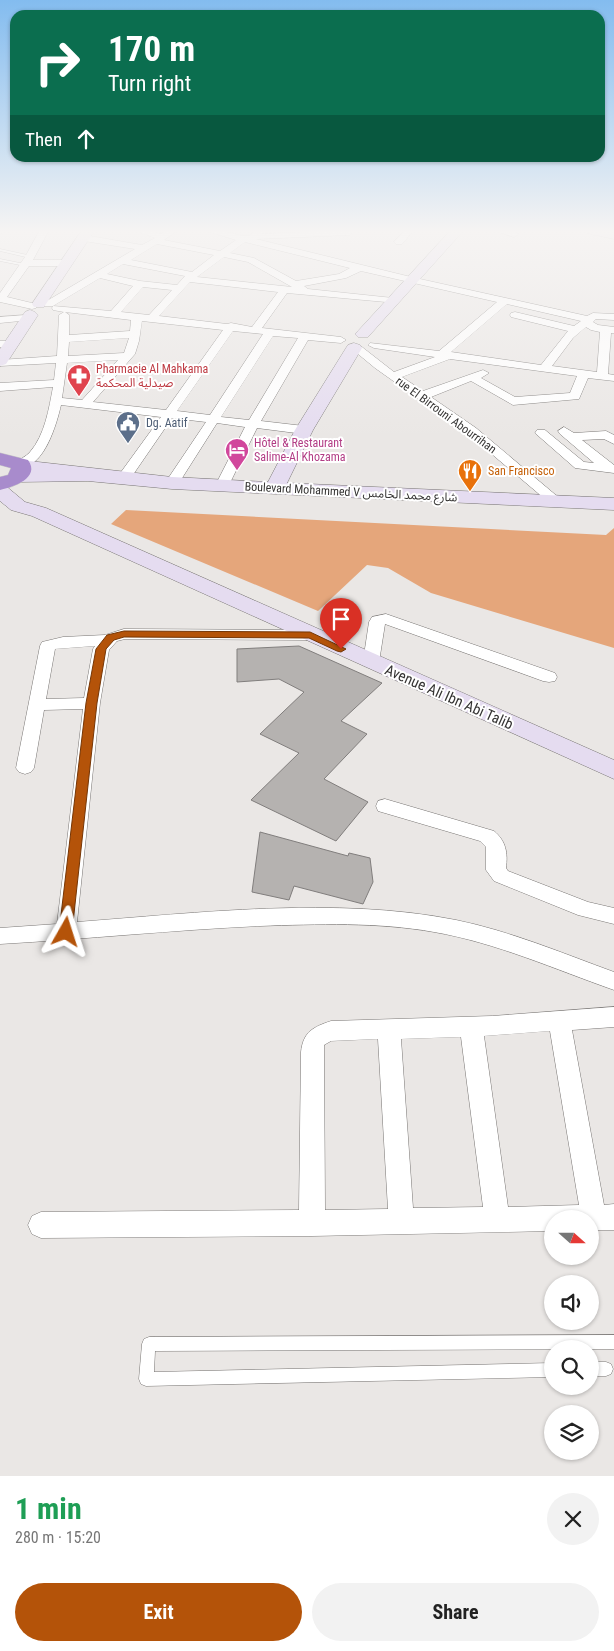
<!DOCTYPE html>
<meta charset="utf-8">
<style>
body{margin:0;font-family:"Roboto Condensed","Noto Sans Arabic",sans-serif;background:#f2f2f2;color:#222;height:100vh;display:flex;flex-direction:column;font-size:19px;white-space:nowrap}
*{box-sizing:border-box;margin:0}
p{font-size:16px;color:#767676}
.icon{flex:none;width:28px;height:28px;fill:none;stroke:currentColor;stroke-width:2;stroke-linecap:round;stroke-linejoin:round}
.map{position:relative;height:1476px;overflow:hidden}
.drawer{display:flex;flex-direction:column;background:#fff;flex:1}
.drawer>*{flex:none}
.top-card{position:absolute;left:10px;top:10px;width:595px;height:152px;border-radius:15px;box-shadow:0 1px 4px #0004;background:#0b6e4f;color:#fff;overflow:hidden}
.needle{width:32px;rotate:111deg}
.fabs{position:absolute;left:544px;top:1210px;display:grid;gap:10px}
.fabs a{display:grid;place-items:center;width:55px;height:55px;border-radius:50%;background:#fff;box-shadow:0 1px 4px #0004;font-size:25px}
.pin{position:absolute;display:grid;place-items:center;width:42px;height:42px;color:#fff;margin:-51px -21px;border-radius:50% 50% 50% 0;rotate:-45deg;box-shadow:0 0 5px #0007}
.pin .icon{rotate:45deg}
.me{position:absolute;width:55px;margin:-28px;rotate:6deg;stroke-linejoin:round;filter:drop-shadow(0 0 4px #0008)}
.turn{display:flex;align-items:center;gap:18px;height:105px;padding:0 15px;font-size:22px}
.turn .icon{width:65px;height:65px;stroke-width:2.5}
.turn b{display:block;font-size:35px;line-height:42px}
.then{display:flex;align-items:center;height:48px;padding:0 15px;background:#0003;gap:10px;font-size:19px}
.round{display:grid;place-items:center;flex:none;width:52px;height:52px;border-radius:26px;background:#f2f2f2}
.summary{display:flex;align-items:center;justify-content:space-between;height:85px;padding:0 15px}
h1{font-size:30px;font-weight:700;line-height:38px;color:#1e9e55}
.button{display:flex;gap:10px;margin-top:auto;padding:10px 15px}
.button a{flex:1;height:58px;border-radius:30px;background:#b45309;color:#fff;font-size:20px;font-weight:700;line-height:58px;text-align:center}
.button a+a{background:#f2f2f2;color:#222}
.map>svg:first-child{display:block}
.green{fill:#e5a67b}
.building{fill:#b5b2b0;stroke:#817e7d}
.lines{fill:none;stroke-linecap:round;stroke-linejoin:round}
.lane-casing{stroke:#797674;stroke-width:1}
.street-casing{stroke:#797674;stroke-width:1}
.secondary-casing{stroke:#797674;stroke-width:1}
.highway-casing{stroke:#c6c6c6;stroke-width:1}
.lane{fill:#fff;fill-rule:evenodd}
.street{fill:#fff;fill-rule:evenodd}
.secondary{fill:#e5dcf0;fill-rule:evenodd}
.highway{fill:#a88bcc;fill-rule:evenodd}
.route{fill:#b45309;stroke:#753606}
.labels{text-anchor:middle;stroke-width:4;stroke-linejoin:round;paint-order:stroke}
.far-health-label{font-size:12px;fill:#be3a42;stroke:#fff;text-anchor:start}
.far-street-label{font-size:12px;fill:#353433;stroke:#fff}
.far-service-label{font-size:12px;fill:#4e5e75;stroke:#fff;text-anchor:start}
.far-hotel-label{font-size:12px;fill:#b23c85;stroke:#fff;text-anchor:start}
.far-food-label{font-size:12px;fill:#c56008;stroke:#fff;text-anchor:start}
.street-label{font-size:15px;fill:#353433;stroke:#fff}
</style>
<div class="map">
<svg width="614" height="1476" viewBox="0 0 614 1476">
<rect width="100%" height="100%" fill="#eae7e5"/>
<!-- green -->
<path class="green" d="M 126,510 L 606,535 L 614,528 L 614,648 L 431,593 L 388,568 L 367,565 L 318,611 L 111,524 Z"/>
<!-- building -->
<g class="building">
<path d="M 299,646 L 382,683 L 341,721 L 367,734 L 324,779 L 368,802 L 336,841 L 251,800 L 299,753 L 260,734 L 304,692 L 279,679 L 237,682 L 237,649 Z"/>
<path d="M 260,832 L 348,856 L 349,853 L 370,858 L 373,882 L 363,904 L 294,886 L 289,900 L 252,892 Z"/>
</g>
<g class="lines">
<!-- lane casing -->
<g class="lane-casing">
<g id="lane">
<path d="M 2,230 L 8,230 L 0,234 L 0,231 Z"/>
<path d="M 0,249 L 32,256 L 32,257 L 30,258 L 0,251 Z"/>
<path d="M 0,259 L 25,264 L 27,265 L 25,266 L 0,261 Z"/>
<path d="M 614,1335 L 614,1349 L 155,1351 L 154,1372 L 552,1363 L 552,1377 L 146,1386 L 141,1384 L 139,1379 L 142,1344 L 144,1339 L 149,1337 Z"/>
<path d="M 590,1362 L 606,1362 L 611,1364 L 613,1369 L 611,1374 L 606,1376 L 590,1376 Z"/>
</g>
</g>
<!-- street casing -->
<g class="street-casing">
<g id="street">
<path d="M 40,230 L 49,230 L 33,260 L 66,260 L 71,263 L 66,266 L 29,266 L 7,297 L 36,304 L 37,306 L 36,308 L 32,309 L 0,302 L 0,293 L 25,257 Z"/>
<path d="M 134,230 L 149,230 L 161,234 L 167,230 L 178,230 L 164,240 L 220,251 L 236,240 L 203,230 L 219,230 L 243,236 L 249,236 L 255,230 L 265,230 L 262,234 L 347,230 L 352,233 L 350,235 L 256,239 L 411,277 L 587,316 L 593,313 L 614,314 L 614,320 L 596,319 L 593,322 L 598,325 L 614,327 L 614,333 L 611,333 L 608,374 L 614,375 L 614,381 L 588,378 L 579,399 L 513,405 L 471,381 L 431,397 L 476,428 L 564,502 L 557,506 L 552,505 L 468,434 L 375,368 L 352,349 L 358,346 L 362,347 L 394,372 L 435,357 L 374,348 L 368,345 L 370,343 L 439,351 L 497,302 L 361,271 L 346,278 L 304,286 L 308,289 L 393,298 L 397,299 L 398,301 L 397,303 L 287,293 L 262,328 L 341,337 L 346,340 L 341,343 L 308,340 L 261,421 L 304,426 L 310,430 L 304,434 L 257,428 L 227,489 L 222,490 L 215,486 L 245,427 L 217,423 L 177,486 L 172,487 L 165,483 L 206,422 L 172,418 L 128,482 L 123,483 L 116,479 L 161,417 L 61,405 C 57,423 43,473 16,467 L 14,464 C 19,459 26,457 30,452 C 45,435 49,408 53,387 L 0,391 L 0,383 L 54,380 L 56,363 L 0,366 L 0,360 L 57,356 L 59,315 L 64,312 L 53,310 L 52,308 L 53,306 L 45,306 L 44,304 L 45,302 L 135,249 L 84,241 L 79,238 L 84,235 L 142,245 L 155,238 ZM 245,242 L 350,268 L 339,274 L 296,281 L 254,258 L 230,253 ZM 157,244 L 214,255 L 192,272 L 131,260 ZM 224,257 L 248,262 L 292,287 L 197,277 ZM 123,264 L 185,276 L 177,285 L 140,281 L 107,274 ZM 100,278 L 133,286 L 111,311 L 53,306 ZM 190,282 L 278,292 L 252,327 L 231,323 L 227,324 L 159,316 ZM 143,287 L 172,290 L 149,315 L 121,312 ZM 507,304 L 581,321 L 574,326 L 515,312 L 511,313 L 510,315 L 511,317 L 568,331 L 541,365 L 451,352 ZM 65,312 L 131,320 L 130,331 L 69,335 L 69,315 ZM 142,321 L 223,330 L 166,410 L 93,402 L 135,354 L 139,341 ZM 586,327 L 591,330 L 600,332 L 597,372 L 552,366 L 573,338 ZM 233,331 L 263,334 L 210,415 L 177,411 ZM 273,336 L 298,338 L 249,420 L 221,417 ZM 129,338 L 124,353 L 68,356 L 69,342 ZM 450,359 L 577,376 L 570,393 L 515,397 L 481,378 L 489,373 L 483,370 L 423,391 L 402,377 ZM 118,360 L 82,400 L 62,398 L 67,363 Z"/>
<path d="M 405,230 L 414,230 L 402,244 L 396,244 L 394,242 Z"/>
<path d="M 493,230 L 510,230 L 519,234 L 514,237 Z"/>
<path d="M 26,315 L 31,318 L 30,320 L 0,323 L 0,317 Z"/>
<path d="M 0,341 L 10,341 L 16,344 L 10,347 L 0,347 Z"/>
<path d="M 564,427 L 574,433 L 606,431 L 614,435 L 614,444 L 604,439 L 582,440 L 614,465 L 614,473 L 575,468 L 535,433 L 537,430 L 545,430 L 584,462 L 594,463 L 560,434 L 558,431 Z"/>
<path d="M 386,614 L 555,673 L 557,677 L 555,681 L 549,682 L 543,681 L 385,624 L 379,662 L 377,666 L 371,667 L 365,666 L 363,662 L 369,622 L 372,617 Z"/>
<path d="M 124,629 L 310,630 L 316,632 L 318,635 L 316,638 L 310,640 L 125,639 L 117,641 L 109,650 L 100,703 L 77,922 C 198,913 336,896 456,920 C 510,931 562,953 614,972 L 614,990 C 554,969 497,943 434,932 C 377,922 318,924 260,926 C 173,930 87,939 0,944 L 0,928 L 57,924 L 83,709 L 44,710 L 34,768 L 31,772 L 25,774 L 19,772 L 16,768 L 40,646 L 42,642 L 63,637 L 105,635 ZM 95,646 L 93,649 L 84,698 L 46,699 L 55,649 Z"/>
<path d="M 385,799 L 494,831 C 506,841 508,853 506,868 L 508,871 L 588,902 L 614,908 L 614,924 L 578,915 L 494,881 L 486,870 L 486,847 L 480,841 L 378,811 L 376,806 L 378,801 Z"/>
<path d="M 614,1007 L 614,1027 L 572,1030 L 604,1205 L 614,1204 L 614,1230 L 590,1230 L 590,1219 L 552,1219 L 552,1231 L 312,1236 L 41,1238 L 32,1234 L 28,1225 L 32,1216 L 41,1212 L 299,1210 L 301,1052 C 303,1032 313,1027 331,1021 L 492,1016 ZM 550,1031 L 579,1205 L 508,1207 L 484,1036 ZM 461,1037 L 483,1207 L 413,1208 L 401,1039 ZM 378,1039 L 388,1209 L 325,1210 L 324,1045 L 331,1041 Z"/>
</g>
</g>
<!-- secondary casing -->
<g class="secondary-casing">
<g id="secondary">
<path d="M 82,230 L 95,230 L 44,307 L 34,307 L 32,304 Z"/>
<path d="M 451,230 L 464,230 L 368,337 L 358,337 L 355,334 L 358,331 Z"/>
<path d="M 585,230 L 614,231 L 614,239 L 586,233 Z"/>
<path d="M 30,310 L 35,312 L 38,315 L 6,364 L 0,366 L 0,349 L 25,312 Z"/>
<path d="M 354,343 L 360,345 L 362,348 L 313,430 L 287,483 L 614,498 L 614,510 L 172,489 L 88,481 L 18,482 L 11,480 L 9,476 L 11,472 L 17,471 L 11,466 L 13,462 L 20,460 L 172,477 L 268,482 L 295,430 L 346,348 L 348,345 Z"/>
<path d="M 0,485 L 7,487 L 25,502 L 46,508 L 614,760 L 614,779 L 32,516 L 11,510 L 0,501 Z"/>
</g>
</g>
<!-- highway casing -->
<g class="highway-casing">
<path id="highway" d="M 0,453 L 28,460 C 41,478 13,487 0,490 L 0,477 L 8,475 L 11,468 L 0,465 Z"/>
</g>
<!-- lane -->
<use href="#lane" class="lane"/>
<!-- street -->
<use href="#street" class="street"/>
<!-- secondary -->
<use href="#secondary" class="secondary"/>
<!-- highway -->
<use href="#highway" class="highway"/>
</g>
<!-- sky -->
<linearGradient id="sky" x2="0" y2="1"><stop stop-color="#83bcef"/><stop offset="0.53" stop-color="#f6f4f3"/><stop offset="1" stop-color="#f6f4f3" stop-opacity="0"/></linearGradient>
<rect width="614" height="437" fill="url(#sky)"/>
<!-- route -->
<path class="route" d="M 124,631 L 310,632 L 346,649 L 341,652 L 337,651 L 309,638 L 124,637 L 114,640 L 106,649 L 97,703 L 72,932 L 70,936 L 66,938 L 61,936 L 59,932 L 86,703 L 96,649 L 107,635 Z"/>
<!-- icons -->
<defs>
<g id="pharmacy-pin" transform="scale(1.25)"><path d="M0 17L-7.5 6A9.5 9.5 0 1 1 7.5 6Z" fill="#e0444e" stroke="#fff"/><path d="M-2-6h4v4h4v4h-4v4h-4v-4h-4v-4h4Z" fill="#fff"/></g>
<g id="civic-pin" transform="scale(1.25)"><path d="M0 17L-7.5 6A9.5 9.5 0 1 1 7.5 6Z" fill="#5c6f8a" stroke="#fff"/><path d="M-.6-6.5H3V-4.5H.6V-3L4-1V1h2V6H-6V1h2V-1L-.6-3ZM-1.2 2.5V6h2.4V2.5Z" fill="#fff"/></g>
<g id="hotel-pin" transform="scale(1.25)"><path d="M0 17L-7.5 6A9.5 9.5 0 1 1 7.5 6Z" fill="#d1479c" stroke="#fff"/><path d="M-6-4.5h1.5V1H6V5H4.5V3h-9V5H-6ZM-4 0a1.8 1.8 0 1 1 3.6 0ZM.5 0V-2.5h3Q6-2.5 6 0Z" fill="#fff"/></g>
<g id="restaurant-pin" transform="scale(1.25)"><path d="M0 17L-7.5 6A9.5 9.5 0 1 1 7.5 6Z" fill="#e8710a" stroke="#fff"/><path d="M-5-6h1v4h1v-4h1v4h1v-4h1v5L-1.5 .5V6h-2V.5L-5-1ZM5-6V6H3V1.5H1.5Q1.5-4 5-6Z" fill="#fff"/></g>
</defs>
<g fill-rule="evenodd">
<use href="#pharmacy-pin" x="79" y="376"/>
<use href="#civic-pin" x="128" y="423"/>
<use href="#hotel-pin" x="237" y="450"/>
<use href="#restaurant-pin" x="470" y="471"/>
</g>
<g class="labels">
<!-- far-health labels -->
<g class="far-health-label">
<text x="96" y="373">Pharmacie Al Mahkama<tspan x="96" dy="14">صيدلية المحكمة</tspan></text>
</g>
<!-- far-street labels -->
<g class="far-street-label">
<text transform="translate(446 415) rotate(36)" y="4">rue El Birrouni Abourrihan</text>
<text transform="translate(351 492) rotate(3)" y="4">Boulevard Mohammed V شارع محمد الخامس</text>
</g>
<!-- far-service labels -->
<g class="far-service-label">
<text x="146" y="427">Dg. Aatif</text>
</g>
<!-- far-hotel labels -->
<g class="far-hotel-label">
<text x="254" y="447">Hôtel &amp; Restaurant<tspan x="254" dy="14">Salime-Al Khozama</tspan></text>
</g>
<!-- far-food labels -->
<g class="far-food-label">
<text x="488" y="475">San Francisco</text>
</g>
<!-- street labels -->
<g class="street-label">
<text transform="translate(449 697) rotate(24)" y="5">Avenue Ali Ibn Abi Talib</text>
</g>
</g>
</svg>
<div class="fabs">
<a><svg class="needle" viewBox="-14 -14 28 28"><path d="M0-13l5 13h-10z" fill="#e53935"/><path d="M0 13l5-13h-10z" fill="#767676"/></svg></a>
<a><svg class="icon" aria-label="sound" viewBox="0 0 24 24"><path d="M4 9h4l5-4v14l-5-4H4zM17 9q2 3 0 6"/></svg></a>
<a><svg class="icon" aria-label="search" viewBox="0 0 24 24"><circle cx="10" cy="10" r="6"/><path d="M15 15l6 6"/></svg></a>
<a><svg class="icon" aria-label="layers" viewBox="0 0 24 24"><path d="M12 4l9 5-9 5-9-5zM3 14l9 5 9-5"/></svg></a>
</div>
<div class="pin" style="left:341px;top:649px;background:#d93025"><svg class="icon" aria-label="arrive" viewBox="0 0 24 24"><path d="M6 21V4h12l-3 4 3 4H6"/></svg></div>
<svg class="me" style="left:66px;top:932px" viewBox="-20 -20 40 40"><path d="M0-17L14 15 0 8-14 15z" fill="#b45309" stroke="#fff" stroke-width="4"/></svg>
<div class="top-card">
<div class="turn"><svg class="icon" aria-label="right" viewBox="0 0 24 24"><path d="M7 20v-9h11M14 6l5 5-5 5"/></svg><div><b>170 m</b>Turn right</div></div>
<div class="then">Then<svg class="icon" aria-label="ahead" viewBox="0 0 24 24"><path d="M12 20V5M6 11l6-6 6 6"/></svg></div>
</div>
</div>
<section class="drawer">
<div class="summary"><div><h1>1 min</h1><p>280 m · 15:20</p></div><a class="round"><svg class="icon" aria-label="close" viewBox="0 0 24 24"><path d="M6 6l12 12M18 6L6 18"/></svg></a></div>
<div class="button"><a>Exit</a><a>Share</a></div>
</section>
